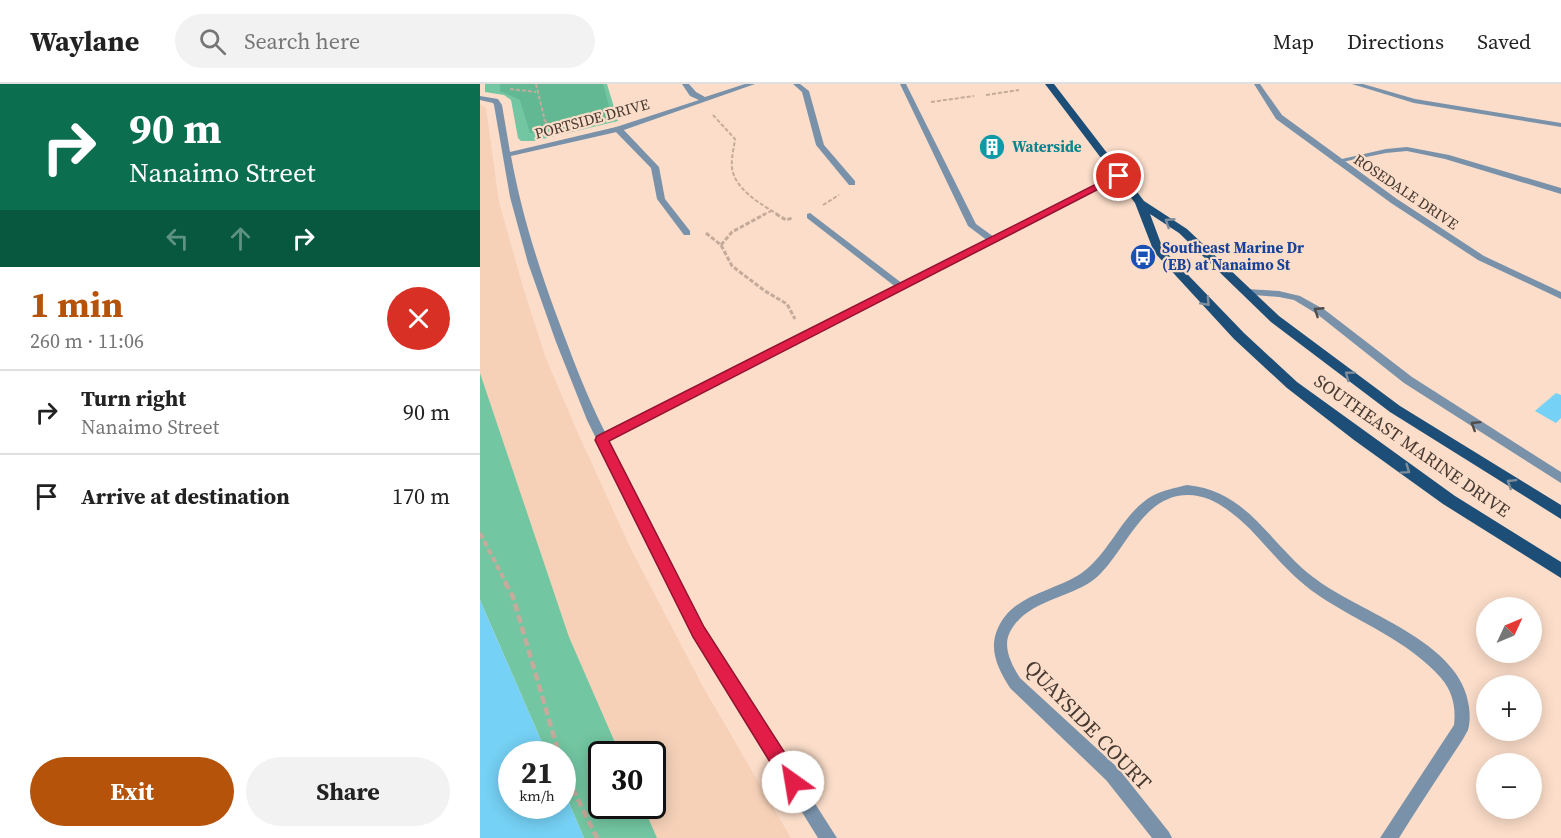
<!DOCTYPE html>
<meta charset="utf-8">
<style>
body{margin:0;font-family:"Source Serif 4",serif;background:#f2f2f2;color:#222;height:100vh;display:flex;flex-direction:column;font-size:22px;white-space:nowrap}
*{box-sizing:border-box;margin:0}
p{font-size:20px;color:#767676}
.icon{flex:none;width:33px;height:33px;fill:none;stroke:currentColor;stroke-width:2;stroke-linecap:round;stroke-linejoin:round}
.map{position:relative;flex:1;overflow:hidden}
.drawer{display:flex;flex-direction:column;background:#fff;width:480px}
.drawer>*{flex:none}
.top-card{background:#0b6e4f;color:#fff;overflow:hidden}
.needle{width:39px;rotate:46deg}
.controls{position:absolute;left:996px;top:513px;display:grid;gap:12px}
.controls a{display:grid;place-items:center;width:66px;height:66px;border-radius:50%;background:#fff;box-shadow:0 3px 15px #0003;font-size:30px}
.speed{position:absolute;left:18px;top:657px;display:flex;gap:12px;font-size:30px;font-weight:700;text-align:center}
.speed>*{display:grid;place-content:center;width:78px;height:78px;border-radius:50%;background:#fff;box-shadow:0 3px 15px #0003;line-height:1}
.speed small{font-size:15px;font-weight:400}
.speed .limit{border:3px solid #111;border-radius:9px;background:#fff;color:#111}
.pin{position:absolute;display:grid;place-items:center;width:51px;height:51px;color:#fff;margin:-26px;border:3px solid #fff;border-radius:50%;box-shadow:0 2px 6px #0007}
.me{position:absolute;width:66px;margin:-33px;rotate:328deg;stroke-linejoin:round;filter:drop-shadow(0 0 4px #0008)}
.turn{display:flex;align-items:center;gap:21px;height:126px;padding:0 30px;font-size:27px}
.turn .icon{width:78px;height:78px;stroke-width:2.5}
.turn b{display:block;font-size:42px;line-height:51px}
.lanes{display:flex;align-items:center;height:57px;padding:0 30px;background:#0003;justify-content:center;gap:30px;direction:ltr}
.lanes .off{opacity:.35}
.round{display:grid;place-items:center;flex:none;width:63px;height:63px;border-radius:32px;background:#f2f2f2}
.headline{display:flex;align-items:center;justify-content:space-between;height:102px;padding:0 30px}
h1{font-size:36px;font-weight:700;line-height:45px;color:#b45309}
.action{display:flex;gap:12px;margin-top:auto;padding:12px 30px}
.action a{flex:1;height:69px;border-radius:36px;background:#b45309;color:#fff;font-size:24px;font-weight:700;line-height:69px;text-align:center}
.action a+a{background:#f2f2f2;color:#222}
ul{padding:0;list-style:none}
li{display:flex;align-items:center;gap:18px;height:84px;padding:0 30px;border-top:2px solid #e0e0e0}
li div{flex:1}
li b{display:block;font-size:22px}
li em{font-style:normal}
header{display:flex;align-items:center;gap:36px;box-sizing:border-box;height:84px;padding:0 30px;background:#fff;border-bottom:2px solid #e0e0e0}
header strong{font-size:28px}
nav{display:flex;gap:33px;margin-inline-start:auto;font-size:21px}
.search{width:420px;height:54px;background:#f2f2f2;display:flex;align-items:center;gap:15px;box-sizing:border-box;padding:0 21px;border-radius:33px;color:#767676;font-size:22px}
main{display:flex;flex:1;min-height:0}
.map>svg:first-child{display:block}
.built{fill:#f6d1b8}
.green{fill:#73c6a2}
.forest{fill:#62b893}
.water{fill:#75d1f5}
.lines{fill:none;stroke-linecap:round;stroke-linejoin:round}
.path-far3{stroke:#c4ab9b;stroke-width:2;stroke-dasharray:4 2;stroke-linecap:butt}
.path-far2{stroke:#c4ab9b;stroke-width:3;stroke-dasharray:4.5 2;stroke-linecap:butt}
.path-far1{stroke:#c4ab9b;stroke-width:4;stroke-dasharray:6 3;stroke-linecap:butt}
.path{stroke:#c4ab9b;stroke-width:4.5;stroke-dasharray:8 4;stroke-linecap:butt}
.lane{fill:#7992aa;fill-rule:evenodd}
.street{fill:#7992aa;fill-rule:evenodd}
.primary{fill:#1c4e77;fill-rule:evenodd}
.oneway{stroke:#808e9c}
.oneway2{stroke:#504c4a}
.route{fill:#e11d48;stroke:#92132f;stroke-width:1.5}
.labels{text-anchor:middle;stroke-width:4.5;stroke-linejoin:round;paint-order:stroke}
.far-street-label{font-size:15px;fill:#463a32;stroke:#fbddc9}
.far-culture-label{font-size:15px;font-weight:bold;fill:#0d838f;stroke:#fbddc9;text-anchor:start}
.far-transit-label{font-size:15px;font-weight:bold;fill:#164399;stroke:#fbddc9;text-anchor:start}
.street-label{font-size:18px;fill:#463a32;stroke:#fbddc9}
.near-street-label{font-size:21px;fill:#463a32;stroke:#fbddc9}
</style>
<header>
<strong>Waylane</strong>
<div class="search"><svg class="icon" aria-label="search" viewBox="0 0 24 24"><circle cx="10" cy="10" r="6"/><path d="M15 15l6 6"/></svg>Search here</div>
<nav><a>Map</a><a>Directions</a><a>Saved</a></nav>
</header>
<main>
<section class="drawer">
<div class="top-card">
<div class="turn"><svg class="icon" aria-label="right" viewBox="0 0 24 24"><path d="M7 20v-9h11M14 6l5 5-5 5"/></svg><div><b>90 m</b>Nanaimo Street</div></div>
<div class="lanes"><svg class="icon off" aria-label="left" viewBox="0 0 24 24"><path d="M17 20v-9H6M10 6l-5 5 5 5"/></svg><svg class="icon off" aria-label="ahead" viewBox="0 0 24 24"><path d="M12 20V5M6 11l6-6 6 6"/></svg><svg class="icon" aria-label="right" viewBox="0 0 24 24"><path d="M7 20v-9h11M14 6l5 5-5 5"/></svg></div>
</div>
<div class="headline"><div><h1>1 min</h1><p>260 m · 11:06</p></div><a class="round" style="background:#d93025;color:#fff"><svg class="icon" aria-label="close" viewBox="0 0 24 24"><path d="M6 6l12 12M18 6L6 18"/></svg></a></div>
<ul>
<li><svg class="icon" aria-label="right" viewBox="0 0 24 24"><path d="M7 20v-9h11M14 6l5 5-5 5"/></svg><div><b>Turn right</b><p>Nanaimo Street</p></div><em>90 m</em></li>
<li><svg class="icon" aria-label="arrive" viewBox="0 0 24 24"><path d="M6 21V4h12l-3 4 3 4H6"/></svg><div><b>Arrive at destination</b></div><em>170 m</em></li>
</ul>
<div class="action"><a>Exit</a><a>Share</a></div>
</section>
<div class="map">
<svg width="1081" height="754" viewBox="0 0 1081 754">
<rect width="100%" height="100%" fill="#fbddc9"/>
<!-- built -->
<path class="built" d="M 0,20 L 6,24 L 19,118 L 43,203 L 65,272 L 97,347 L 151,465 L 222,601 L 311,754 L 177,754 L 163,722 L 172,722 L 172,670 L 140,670 L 89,553 L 0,289 Z"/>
<!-- green -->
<g class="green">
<path d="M 5,0 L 127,0 L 138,37 L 54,57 L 41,57 L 38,54 L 31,16 L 24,11 L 5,8 Z"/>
<path d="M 0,289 L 89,553 L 140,670 L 122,670 L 122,722 L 163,722 L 177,754 L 104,754 L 83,705 L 82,670 L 67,670 L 0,516 Z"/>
</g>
<!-- forest -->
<path class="forest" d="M 20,0 L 123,0 L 132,33 L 50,49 L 40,16 L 20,7 Z"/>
<!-- water -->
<g class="water">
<path d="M 1076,309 L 1081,311 L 1081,334 L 1076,339 L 1055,327 Z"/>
<path d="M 0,516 L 67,670 L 32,670 L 32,722 L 82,722 L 83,705 L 104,754 L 0,754 Z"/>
</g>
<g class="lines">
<!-- path-far3 -->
<g class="path-far3">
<path d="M 56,0 L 65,37 L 71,41"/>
<path d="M 30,5 L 56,8"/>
<path d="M 506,11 L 539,6"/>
<path d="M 451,18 L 494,12"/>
<path d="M 233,31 L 255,55 C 254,64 251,74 252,84 C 255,106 282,121 299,131"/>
<path d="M 343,121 L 359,111"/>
<path d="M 283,131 L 291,127"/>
</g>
<!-- path-far2 -->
<g class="path-far2">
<path d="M 296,130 L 306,136 L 312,134"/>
<path d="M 226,149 L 241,161 L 252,182 L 285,207 L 307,220 L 315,235"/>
<path d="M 241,161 L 252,148 L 285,130"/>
</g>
<!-- path-far1 -->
<path class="path-far1" d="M 0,449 L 26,499"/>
<!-- path -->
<g class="path">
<path d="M 25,498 L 33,513 L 79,670"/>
<path d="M 82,683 L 117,754"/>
</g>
<!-- lane -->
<g class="lane">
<path d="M 313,0 L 320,0 L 329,7 L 344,61 L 375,97 L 375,101 L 369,101 L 336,61 L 322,8 Z"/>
<path d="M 420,0 L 426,0 L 496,140 L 514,153 L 514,157 L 508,157 L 488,142 Z"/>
<path d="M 135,43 L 141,43 L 179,83 L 185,115 L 210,147 L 210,151 L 204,151 L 177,115 L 171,84 L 135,47 Z"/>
<path d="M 927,63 L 969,71 L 1081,104 L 1081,110 L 965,75 L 927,67 L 906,69 L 857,79 L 853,77 L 906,65 Z"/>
<path d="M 330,129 L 423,200 L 423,204 L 417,204 L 327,134 L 327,130 Z"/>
<path d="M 766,205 L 799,207 L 820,212 L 845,226 L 932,293 L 1081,388 L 1081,399 L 924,299 L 837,230 L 814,216 L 799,213 L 763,210 L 761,208 Z"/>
</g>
<!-- street -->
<g class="street">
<path d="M 202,0 L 209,0 L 216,8 L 225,13 L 265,0 L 275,0 L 141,47 L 31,72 C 41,127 57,178 76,230 C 91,270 106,311 125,348 L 636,90 L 643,92 L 129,357 L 223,544 L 357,754 L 338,754 L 213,552 L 107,336 L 76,258 L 48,179 L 30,113 L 14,21 L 13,19 L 0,16 L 0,12 L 18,15 L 22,21 L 30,68 L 136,43 L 219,16 L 210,12 Z"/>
<path d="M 774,0 L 780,0 L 802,31 L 917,115 L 1004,172 L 1081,208 L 1081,215 L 998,176 L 911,119 L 796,35 Z"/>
<path d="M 872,0 L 883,0 L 935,15 L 1081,39 L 1081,43 L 934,19 Z"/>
<path d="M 707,401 C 768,407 789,459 833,493 C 879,529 982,557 989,623 C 990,631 990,639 988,646 C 982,658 973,670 966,681 C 950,705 934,730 919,754 L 900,754 L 974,641 C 976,624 973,608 961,594 C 928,556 879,539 838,511 C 811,493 792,468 770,445 C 753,429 733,411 708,411 C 662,411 646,467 617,493 C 592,515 547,515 530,548 C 522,563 532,581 540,594 L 638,684 L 689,748 L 692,754 L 672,754 L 626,696 L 530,604 C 518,585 508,565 518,544 C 532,512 570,508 597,492 C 629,473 640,431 672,412 C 683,406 695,404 707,401 Z"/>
</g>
<!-- primary -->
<path class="primary" d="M 565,0 L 574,0 L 664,117 L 707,145 L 799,232 L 920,322 L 1081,421 L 1081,435 L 910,328 L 791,238 L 699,149 L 670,130 L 683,165 L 764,249 L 817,298 L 975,412 L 1081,478 L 1081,494 L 963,420 L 874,356 L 807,304 L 754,255 L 674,168 L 655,119 Z"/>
</g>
<!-- one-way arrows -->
<defs><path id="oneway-chevron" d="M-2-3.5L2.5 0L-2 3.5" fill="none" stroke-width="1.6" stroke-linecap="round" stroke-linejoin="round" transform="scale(1.5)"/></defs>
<g class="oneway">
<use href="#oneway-chevron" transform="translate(689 138) rotate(-147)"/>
<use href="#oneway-chevron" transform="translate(726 218) rotate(47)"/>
<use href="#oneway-chevron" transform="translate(869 291) rotate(-143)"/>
<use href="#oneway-chevron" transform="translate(926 386) rotate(35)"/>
<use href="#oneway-chevron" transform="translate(1031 399) rotate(-148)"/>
</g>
<g class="oneway2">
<use href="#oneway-chevron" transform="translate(838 227) rotate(-147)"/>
<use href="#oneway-chevron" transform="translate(995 341) rotate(-148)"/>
</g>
<!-- route -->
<path class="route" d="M 636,90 L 644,92 L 129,357 L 224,543 L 319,691 L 322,698 L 319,704 L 313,707 L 306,704 L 213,553 L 115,356 L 117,352 Z"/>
<!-- icons -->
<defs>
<g id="building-disc" transform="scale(1.35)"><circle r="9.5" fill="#0f9aa8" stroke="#fbddc9"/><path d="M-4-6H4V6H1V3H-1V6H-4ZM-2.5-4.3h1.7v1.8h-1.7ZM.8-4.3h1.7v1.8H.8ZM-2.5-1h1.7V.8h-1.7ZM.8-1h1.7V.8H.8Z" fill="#fff"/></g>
<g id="bus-disc" transform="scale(1.35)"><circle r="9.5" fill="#1a4fb4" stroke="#fbddc9"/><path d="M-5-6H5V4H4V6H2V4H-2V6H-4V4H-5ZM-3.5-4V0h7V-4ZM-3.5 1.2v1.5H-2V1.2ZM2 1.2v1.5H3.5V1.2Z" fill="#fff"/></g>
</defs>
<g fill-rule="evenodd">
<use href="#building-disc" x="512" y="63"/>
<use href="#bus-disc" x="663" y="173"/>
</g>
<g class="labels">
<!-- far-street labels -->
<g class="far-street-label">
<text transform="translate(112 35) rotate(-15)" y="5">PORTSIDE DRIVE</text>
<text transform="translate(926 108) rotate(34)" y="5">ROSEDALE DRIVE</text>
</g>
<!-- far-culture labels -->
<g class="far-culture-label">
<text x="532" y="68">Waterside</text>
</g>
<!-- far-transit labels -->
<g class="far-transit-label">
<text x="682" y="169">Southeast Marine Dr<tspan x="682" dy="17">(EB) at Nanaimo St</tspan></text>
</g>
<!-- street labels -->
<g class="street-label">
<text transform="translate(932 362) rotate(35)" y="6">SOUTHEAST MARINE DRIVE</text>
</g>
<!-- near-street labels -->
<g class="near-street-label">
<text transform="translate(608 641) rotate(46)" y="7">QUAYSIDE COURT</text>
</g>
</g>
</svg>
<div class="controls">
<a><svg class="needle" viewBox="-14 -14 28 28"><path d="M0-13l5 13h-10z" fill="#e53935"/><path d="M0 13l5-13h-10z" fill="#767676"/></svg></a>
<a>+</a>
<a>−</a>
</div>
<div class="speed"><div>21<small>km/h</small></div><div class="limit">30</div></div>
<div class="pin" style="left:639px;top:92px;background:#d93025"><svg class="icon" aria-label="arrive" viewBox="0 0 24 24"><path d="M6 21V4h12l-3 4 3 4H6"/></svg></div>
<svg class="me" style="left:313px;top:698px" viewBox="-20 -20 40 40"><circle r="19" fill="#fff"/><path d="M0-13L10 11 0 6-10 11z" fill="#e11d48"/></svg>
</div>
</main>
